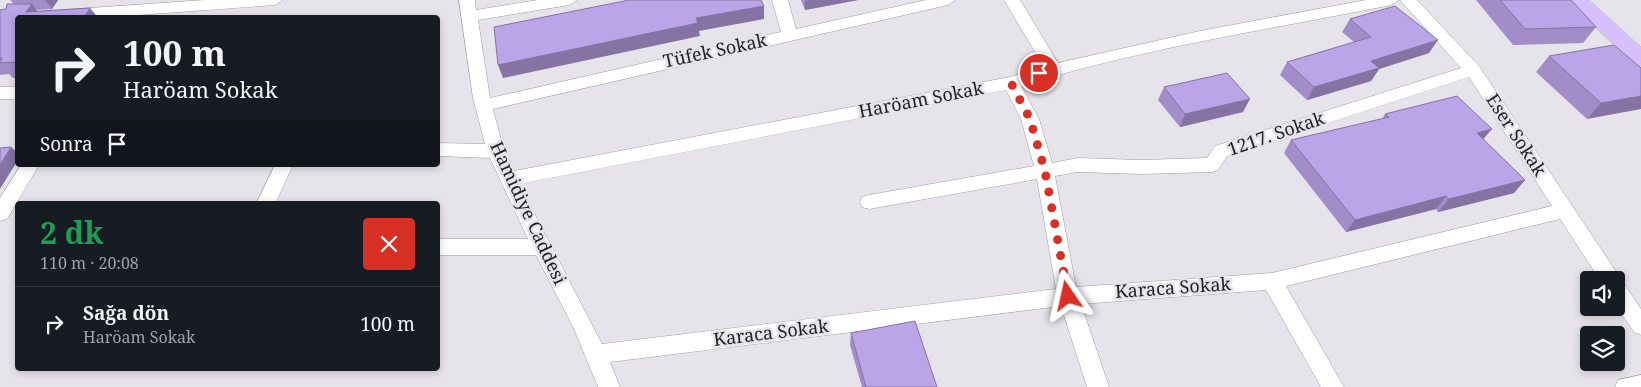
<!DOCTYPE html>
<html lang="tr">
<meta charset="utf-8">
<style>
body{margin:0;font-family:"Noto Serif",serif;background:#242831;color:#f1f3f6;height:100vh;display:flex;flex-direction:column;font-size:19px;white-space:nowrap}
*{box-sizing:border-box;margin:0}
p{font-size:16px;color:#9ea1a6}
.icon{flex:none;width:28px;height:28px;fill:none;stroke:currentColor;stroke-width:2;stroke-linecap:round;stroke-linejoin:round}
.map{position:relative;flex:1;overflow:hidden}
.drawer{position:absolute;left:15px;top:201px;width:425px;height:170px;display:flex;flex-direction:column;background:#171b24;border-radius:5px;box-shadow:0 2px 8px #0003}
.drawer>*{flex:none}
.top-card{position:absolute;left:15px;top:15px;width:425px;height:152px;border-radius:5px;box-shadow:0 2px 8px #0003;background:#171b24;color:#f1f3f6;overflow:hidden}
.tools{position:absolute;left:1580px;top:271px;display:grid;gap:10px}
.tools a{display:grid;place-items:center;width:45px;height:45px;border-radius:5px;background:#171b24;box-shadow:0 2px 8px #0003;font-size:25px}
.pin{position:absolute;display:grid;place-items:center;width:42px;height:42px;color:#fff;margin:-21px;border:2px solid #fff;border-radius:50%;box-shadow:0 1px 5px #0007}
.me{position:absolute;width:55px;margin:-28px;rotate:349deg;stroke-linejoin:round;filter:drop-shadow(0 0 4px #0008)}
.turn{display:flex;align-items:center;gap:18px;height:105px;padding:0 25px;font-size:22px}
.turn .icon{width:65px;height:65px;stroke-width:2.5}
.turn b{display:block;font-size:35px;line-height:42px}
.then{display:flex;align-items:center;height:48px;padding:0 25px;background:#0003;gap:10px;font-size:19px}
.round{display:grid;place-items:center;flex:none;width:52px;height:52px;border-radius:5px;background:#242831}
.headline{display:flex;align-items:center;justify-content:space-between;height:85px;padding:0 25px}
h1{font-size:30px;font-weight:700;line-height:38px;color:#1e9e55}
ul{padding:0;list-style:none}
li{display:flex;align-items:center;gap:15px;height:75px;padding:0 25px;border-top:1px solid #363941}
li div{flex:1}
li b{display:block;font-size:19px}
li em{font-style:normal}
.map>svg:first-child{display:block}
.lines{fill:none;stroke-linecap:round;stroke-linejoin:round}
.minor-casing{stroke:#9c9aa1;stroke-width:1}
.major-casing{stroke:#c1c0c1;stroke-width:1}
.minor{fill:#fff;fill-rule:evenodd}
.major{fill:#d7bffd;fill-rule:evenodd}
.wall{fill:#a28dc8}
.shaded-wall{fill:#8473a3}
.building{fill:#bca4e9;stroke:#8473a3}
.route{stroke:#d93025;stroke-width:9;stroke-dasharray:0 16.2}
.labels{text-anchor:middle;stroke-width:5;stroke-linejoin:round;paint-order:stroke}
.street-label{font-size:18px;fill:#201f21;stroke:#e6e4ea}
</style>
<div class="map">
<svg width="1641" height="387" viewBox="0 0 1641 387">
<rect width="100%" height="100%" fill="#e6e4ea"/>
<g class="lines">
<!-- minor casing -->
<g class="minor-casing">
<g id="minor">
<path d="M 205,0 L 283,0 L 275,5 L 97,18 L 18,18 L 18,23 L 11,18 L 13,14 L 19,13 Z"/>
<path d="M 459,0 L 475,0 L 476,10 L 538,0 L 577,0 L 569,5 L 478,20 L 490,98 L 781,32 L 772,0 L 788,0 L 796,29 L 926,0 L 956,0 L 948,5 L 493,109 L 500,136 L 514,171 L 1010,77 L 1044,67 L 1004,0 L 1020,0 L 1058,63 L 1200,31 L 1366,0 L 1399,0 L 1391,5 C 1267,30 1142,48 1021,86 L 1039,119 L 1052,163 L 1078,158 L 1141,160 L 1207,158 L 1215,146 L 1461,68 L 1400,0 L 1417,0 L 1479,66 L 1641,309 L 1641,335 L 1634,332 L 1616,306 L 1616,280 L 1600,280 L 1560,219 L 1286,286 L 1344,387 L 1321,387 L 1266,290 L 1081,304 L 1109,387 L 1087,387 L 1061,306 L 610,362 L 620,387 L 598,387 L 574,329 L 536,255 L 438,255 L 438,239 L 528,239 L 490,158 L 438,156 L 438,143 L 485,144 L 473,98 ZM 1469,77 L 1552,206 L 1272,273 L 1076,287 L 1055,176 L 1078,172 L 1141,174 L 1212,172 L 1218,170 L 1227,156 ZM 1006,90 L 1021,119 L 1034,166 L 869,195 L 862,197 L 860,202 L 862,207 L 869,209 L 1037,179 L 1056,289 L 602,344 L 519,184 Z"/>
<rect x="0" y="87" width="18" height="12"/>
<path d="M 21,165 L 39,165 L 7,219 L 0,221 L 0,198 Z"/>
<path d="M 275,165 L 293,165 L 275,204 L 256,204 Z"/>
<path d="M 1641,375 L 1641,387 L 1615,387 L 1618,380 Z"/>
</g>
</g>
<!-- major casing -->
<g class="major-casing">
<path id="major" d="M 1567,0 L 1589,0 L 1641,47 L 1641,66 L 1634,64 Z"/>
</g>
<!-- minor -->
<use href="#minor" class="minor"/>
<!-- major -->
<use href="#major" class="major"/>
</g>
<!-- wall -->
<g class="wall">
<path d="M 10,0 L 58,0 L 52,9 L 36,10 L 37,12 L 90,8 L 98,18 L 18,18 L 18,78 L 13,78 L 9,74 L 0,75 L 0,10 L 6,9 L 14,4 Z"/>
<path d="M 801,0 L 858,0 L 805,10 Z"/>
<path d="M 1476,0 L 1571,0 L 1596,27 L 1583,43 L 1513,45 Z"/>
<path d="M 1350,19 L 1429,53 L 1379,69 L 1371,81 L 1307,100 L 1280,75 L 1287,62 L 1354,42 L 1342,32 Z"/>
<path d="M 1549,56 L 1641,68 L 1587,119 L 1536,72 Z"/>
<path d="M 1164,87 L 1243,112 L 1180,127 L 1158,100 Z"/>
<path d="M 1385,114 L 1483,139 L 1525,180 L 1514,193 L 1438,212 L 1436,209 L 1346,232 L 1284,153 L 1291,140 L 1382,119 Z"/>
<path d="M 851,333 L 937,387 L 862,387 L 850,345 Z"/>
</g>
<!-- shaded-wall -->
<g class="shaded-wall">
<path d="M 45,0 L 58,0 L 52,9 Z"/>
<path d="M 810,0 L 858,0 L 805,10 L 805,1 Z"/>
<path d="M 32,4 L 42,18 L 26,12 Z"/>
<path d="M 764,6 L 764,19 L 699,31 L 700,36 L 503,78 L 498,65 L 696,18 Z"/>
<path d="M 90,8 L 98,18 L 84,18 Z"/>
<path d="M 1438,40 L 1429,53 L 1379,69 L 1371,81 L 1307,100 L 1314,87 L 1371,61 Z"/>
<path d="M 1641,96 L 1641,109 L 1587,119 L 1601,103 Z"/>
<path d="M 1250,99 L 1243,112 L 1180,127 L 1185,114 Z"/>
<path d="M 1492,129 L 1481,142 L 1477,133 Z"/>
<path d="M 11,147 L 18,153 L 18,160 L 0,189 L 0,165 Z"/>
<path d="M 1525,180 L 1514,193 L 1438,212 L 1449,199 Z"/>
<path d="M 1446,196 L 1436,209 L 1346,232 L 1355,220 Z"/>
</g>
<!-- building -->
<g class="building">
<path d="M 629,0 L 761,0 L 764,6 L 696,18 L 698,23 L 498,65 L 494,27 Z"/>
<path d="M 1500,0 L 1571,0 L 1596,27 L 1525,29 Z"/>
<path d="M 7,4 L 32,4 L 26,12 L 90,8 L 84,18 L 18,18 L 18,62 L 0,63 L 2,58 L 0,58 L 0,10 L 6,9 Z"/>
<path d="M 1395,6 L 1438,40 L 1371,61 L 1379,68 L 1314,87 L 1287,62 L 1371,37 L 1350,19 Z"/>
<path d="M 1614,45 L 1641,68 L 1641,96 L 1601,103 L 1549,56 Z"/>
<path d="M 1227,73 L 1250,99 L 1185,114 L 1164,87 Z"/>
<path d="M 1457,96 L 1492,129 L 1477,133 L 1525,180 L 1449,199 L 1446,196 L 1355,220 L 1291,140 L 1389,117 L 1385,114 Z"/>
<path d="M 11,147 L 0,165 L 0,148 Z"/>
<path d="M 915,321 L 937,387 L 866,387 L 851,333 Z"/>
</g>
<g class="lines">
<!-- route -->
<path class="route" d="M 1039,73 L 1011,83 L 1030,119 L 1045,171 L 1068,296"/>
</g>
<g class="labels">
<!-- street labels -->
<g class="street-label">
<text transform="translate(715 51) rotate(-12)" y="6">Tüfek Sokak</text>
<text transform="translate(921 100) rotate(-11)" y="6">Haröam Sokak</text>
<text transform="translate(1276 134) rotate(-19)" y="6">1217. Sokak</text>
<text transform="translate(1516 135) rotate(57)" y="6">Eser Sokak</text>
<text transform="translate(528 213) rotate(65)" y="6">Hamidiye Caddesi</text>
<text transform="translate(1173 288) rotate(-4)" y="6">Karaca Sokak</text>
<text transform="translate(771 333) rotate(-7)" y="6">Karaca Sokak</text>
</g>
</g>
</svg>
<div class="tools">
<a><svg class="icon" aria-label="sound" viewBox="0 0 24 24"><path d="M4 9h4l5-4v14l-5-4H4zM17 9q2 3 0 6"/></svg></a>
<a><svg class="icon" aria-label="layers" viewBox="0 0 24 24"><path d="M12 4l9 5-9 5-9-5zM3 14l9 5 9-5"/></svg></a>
</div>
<div class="pin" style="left:1039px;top:73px;background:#d93025"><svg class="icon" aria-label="arrive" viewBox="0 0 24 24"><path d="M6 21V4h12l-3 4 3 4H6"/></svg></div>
<svg class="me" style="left:1068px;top:296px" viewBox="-20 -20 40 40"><path d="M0-17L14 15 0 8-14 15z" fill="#d93025" stroke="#fff" stroke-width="4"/></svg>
<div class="top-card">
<div class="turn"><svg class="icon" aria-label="right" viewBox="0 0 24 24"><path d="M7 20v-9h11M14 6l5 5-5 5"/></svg><div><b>100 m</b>Haröam Sokak</div></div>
<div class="then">Sonra<svg class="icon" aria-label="arrive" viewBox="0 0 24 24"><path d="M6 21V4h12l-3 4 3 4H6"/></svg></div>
</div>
<section class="drawer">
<div class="headline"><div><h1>2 dk</h1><p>110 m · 20:08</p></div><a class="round" style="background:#d93025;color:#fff"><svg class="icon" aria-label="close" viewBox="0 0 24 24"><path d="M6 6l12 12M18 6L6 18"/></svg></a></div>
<ul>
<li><svg class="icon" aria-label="right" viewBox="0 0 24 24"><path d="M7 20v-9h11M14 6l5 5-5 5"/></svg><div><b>Sağa dön</b><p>Haröam Sokak</p></div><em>100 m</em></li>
</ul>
</section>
</div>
